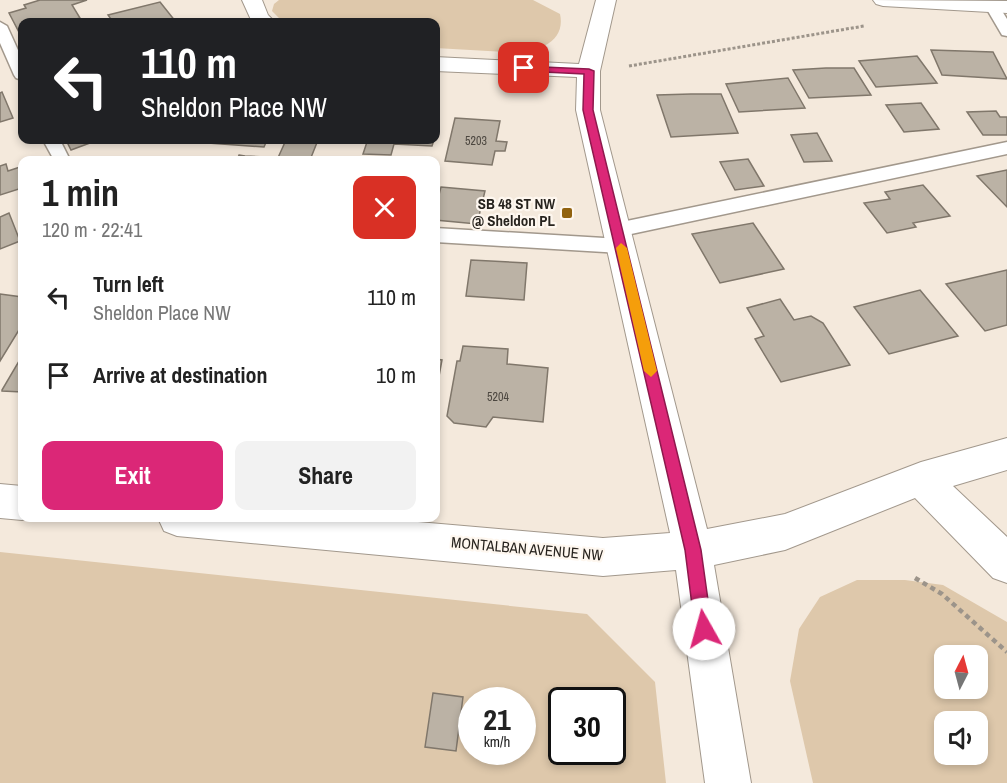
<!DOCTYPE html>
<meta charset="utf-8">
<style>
body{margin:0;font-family:"Archivo Narrow",sans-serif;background:#f2f2f2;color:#222;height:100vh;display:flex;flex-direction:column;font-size:22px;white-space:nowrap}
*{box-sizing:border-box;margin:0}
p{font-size:20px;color:#767676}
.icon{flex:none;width:33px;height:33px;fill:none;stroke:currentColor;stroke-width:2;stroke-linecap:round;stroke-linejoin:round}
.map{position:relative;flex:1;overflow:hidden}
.details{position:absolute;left:18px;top:156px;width:422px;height:366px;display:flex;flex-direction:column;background:#fff;border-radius:12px;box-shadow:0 3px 9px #0003}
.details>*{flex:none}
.top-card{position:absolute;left:18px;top:18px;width:422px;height:126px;border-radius:12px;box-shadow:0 3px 9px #0003;background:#202124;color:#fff;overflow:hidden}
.needle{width:39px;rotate:6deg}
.fabs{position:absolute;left:934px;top:645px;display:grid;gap:12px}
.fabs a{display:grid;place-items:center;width:54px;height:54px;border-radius:12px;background:#fff;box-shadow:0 3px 9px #0003;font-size:30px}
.speed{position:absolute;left:458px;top:687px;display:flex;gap:12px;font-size:30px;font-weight:700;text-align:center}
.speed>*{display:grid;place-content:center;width:78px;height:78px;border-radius:50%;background:#fff;box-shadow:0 3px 9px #0003;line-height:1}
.speed small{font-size:15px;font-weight:400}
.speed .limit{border:3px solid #111;border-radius:9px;background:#fff;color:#111}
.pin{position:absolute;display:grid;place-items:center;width:51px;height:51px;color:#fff;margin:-26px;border-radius:12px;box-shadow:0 3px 9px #0006}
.me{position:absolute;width:66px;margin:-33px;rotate:353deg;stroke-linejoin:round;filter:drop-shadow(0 0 4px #0008)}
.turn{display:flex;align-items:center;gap:21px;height:126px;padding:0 24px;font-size:27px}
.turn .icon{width:78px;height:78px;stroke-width:2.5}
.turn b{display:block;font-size:42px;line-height:51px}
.round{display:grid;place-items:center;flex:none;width:63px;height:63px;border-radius:12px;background:#f2f2f2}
.head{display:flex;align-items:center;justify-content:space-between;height:102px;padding:0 24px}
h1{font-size:36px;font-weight:800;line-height:45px}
.button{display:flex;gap:12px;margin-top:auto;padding:12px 24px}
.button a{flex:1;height:69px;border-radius:12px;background:#db2777;color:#fff;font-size:24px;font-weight:800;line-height:69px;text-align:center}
.button a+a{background:#f2f2f2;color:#222}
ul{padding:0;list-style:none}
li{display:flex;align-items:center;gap:18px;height:78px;padding:0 24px}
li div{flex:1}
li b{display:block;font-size:22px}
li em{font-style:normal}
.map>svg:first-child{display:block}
.green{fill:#dec8ab;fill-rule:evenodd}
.building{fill:#bbb2a5;stroke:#80776b;stroke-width:1.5}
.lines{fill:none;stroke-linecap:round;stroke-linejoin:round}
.lane-casing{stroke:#a2988c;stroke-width:3}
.street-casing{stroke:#a2988c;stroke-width:2}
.secondary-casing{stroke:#a2988c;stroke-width:2}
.path-far1{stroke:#9c948a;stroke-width:3;stroke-dasharray:3 2;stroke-linecap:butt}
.path{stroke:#9c948a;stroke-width:4.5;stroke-dasharray:5 4;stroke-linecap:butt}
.lane{fill:#fff;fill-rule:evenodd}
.street{fill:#fff;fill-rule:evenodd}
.secondary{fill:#fff;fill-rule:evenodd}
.route{fill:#db2777;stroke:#8e194d;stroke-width:1.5}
.slow{fill:#f59e0b}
.poi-dot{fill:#91620e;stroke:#fef7ef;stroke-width:2}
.labels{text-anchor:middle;stroke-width:4.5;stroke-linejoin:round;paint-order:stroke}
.number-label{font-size:12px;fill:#4c4740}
.poi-label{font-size:15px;font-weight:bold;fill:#27231e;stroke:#fef7ef;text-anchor:end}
.street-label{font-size:15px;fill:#27231e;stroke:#fef7ef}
</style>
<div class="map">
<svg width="1007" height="783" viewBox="0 0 1007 783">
<rect width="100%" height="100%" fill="#f4e9dc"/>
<!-- green -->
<g class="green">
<path d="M 279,0 L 533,0 L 560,14 C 563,28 558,39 544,46 L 542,52 L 538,54 L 435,48 L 435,22 L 283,22 L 272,11 L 274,4 Z"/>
<path d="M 0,552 L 587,614 L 655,682 L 666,783 L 0,783 ZM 471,700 L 522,700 L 522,752 L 471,752 ZM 561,700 L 612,700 L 612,752 L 561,752 Z"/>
<path d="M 857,580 L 905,580 L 943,585 L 1007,622 L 1007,783 L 813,783 L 790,681 L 799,629 L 820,597 ZM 945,656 L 978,656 L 978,688 L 945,688 ZM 945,722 L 978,722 L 978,754 L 945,754 Z"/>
</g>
<!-- building -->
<g class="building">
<path d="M 40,0 L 87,0 L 72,5 L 80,18 L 64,22 L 22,22 L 21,36 L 9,13 L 26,8 L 24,5 Z"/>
<path d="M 160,2 L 176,22 L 127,22 L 125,19 L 113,22 L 108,15 Z"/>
<path d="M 931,50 L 993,52 L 1007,79 L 942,75 Z"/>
<path d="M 917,56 L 937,83 L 876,87 L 859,61 Z"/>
<path d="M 826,68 L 854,68 L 871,95 L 809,98 L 793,70 Z"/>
<path d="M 788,78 L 805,108 L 739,112 L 726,84 Z"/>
<path d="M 2,92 L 13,118 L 0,122 L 0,93 Z"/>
<path d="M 691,94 L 721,94 L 738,133 L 671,137 L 657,95 Z"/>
<path d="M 921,103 L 939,129 L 904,132 L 886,105 Z"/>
<path d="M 996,111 L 1000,117 L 1007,117 L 1007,135 L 983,135 L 967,112 Z"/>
<path d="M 455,118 L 500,121 L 496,141 L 507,142 L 505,151 L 495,151 L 492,165 L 445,161 Z"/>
<path d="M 817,133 L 832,161 L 804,162 L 791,135 Z"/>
<path d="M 66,140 L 98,140 L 71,150 Z"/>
<path d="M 211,140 L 267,140 L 264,147 L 209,143 Z"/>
<path d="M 286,140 L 318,140 L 310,160 L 277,160 Z"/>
<path d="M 364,140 L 434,140 L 432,146 L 394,144 L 391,155 L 363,154 L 367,142 L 363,142 Z"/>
<path d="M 239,155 L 245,156 L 265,157 L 264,160 L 237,160 Z"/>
<path d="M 748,159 L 764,186 L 735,190 L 720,162 Z"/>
<path d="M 6,164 L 8,171 L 20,167 L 22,188 L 0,195 L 0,166 Z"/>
<path d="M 1007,170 L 1007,207 L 977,176 Z"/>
<path d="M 923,185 L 950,216 L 913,223 L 916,227 L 887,233 L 864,203 L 890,199 L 885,192 Z"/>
<path d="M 441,187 L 485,191 L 477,224 L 435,220 L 435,210 Z"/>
<path d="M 9,213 L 20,241 L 0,249 L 0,217 Z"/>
<path d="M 753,223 L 784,269 L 720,283 L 692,234 Z"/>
<path d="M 471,260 L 527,263 L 524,300 L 466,296 Z"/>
<path d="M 1007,270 L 1007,325 L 985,331 L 946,284 Z"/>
<path d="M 920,290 L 958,336 L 889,354 L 854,307 Z"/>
<path d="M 0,294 L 22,297 L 22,325 L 0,361 Z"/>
<path d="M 780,299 L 794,320 L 811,316 L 823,323 L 850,365 L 781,382 L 755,339 L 764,336 L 747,308 Z"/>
<path d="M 463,346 L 508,349 L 507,364 L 548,368 L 543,422 L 493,417 L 486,427 L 454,423 L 447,416 L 457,361 L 460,361 Z"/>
<path d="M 22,356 L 22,392 L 2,391 L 2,390 Z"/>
<path d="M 435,359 L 442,360 L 435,398 Z"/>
<path d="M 433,693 L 463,697 L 456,751 L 425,747 Z"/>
</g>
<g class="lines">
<!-- lane casing -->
<g class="lane-casing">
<g id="lane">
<path d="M 992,2 L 997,3 L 1007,19 L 1007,36 L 1002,35 L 985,6 Z"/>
<path d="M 0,22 L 7,26 L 22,59 L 22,80 L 16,78 L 14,75 L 0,43 Z"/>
<path d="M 43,140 L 60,140 L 70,160 L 54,160 Z"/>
<path d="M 1007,142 L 1007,154 L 617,237 L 610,235 L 607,230 L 610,225 L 617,223 Z"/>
<path d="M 435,228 L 621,239 L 628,241 L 631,246 L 628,251 L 621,253 L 435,242 Z"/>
</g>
</g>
<!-- street casing -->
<g class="street-casing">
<g id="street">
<path d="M 242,0 L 262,0 L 268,15 L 275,22 L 252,22 Z"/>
<path d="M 596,0 L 616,0 L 600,71 L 600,110 L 707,529 L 785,514 L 921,462 L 1007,438 L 1007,470 L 953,486 L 1007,537 L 1007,583 L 993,578 L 915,498 L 785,550 L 714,565 L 751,783 L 705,783 L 676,570 L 603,576 L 177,536 L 164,531 L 158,518 L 372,518 L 603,538 L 670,533 L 576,110 L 577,77 L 435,71 L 435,57 L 579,64 Z"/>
<path d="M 0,484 L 22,486 L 22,518 L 29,518 L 22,520 L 0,518 Z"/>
</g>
</g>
<!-- secondary casing -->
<g class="secondary-casing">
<path id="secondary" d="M 873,0 L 1007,1 L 1007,13 L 883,6 L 876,4 Z"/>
</g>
<!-- path-far1 -->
<path class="path-far1" d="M 629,66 L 864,26"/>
<!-- path -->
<path class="path" d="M 915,578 L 942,594 L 1007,652"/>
<!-- lane -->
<use href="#lane" class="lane"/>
<!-- street -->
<use href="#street" class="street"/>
<!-- secondary -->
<use href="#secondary" class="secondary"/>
</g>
<!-- route -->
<path class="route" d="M 520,66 L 589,69 L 594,71 L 593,110 L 701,550 L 712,629 L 709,635 L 704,638 L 698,635 L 695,629 L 685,550 L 583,110 L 584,74 L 524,71 L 520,70 Z"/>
<!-- slow -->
<path class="slow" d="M 621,243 L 627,248 L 657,371 L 651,377 L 644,371 L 616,248 Z"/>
<!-- markers -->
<rect class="poi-dot" x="561" y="207" width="12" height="12" rx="3"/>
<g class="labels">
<!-- number labels -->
<g class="number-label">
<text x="476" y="145">5203</text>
<text x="498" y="401">5204</text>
</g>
<!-- poi labels -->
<g class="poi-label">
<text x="555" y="209">SB 48 ST NW<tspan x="555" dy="17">@ Sheldon PL</tspan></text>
</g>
<!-- street labels -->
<g class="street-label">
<text transform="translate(527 549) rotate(5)" y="5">MONTALBAN AVENUE NW</text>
</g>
</g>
</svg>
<div class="fabs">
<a><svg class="needle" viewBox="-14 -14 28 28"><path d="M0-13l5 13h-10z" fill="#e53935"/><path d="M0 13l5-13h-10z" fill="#767676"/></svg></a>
<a><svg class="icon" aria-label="sound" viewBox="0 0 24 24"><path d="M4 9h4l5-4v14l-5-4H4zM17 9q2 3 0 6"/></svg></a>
</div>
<div class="speed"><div>21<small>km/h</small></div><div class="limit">30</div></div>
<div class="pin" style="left:524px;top:68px;background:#d93025"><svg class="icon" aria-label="arrive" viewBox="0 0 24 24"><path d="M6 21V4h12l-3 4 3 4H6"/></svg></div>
<svg class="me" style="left:704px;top:629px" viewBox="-20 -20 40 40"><circle r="19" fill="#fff"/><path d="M0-13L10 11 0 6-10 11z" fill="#db2777"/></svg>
<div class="top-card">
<div class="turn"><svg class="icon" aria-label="left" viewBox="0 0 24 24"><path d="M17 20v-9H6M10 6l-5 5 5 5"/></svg><div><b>110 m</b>Sheldon Place NW</div></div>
</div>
<section class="details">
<div class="head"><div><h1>1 min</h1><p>120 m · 22:41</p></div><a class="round" style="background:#d93025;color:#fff"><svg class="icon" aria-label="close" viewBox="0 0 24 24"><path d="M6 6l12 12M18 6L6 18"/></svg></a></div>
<ul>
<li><svg class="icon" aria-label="left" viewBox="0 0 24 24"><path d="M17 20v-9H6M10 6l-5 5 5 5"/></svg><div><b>Turn left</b><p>Sheldon Place NW</p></div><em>110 m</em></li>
<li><svg class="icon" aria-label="arrive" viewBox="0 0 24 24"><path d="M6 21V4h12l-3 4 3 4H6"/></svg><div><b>Arrive at destination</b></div><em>10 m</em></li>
</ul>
<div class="button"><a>Exit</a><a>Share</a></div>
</section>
</div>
